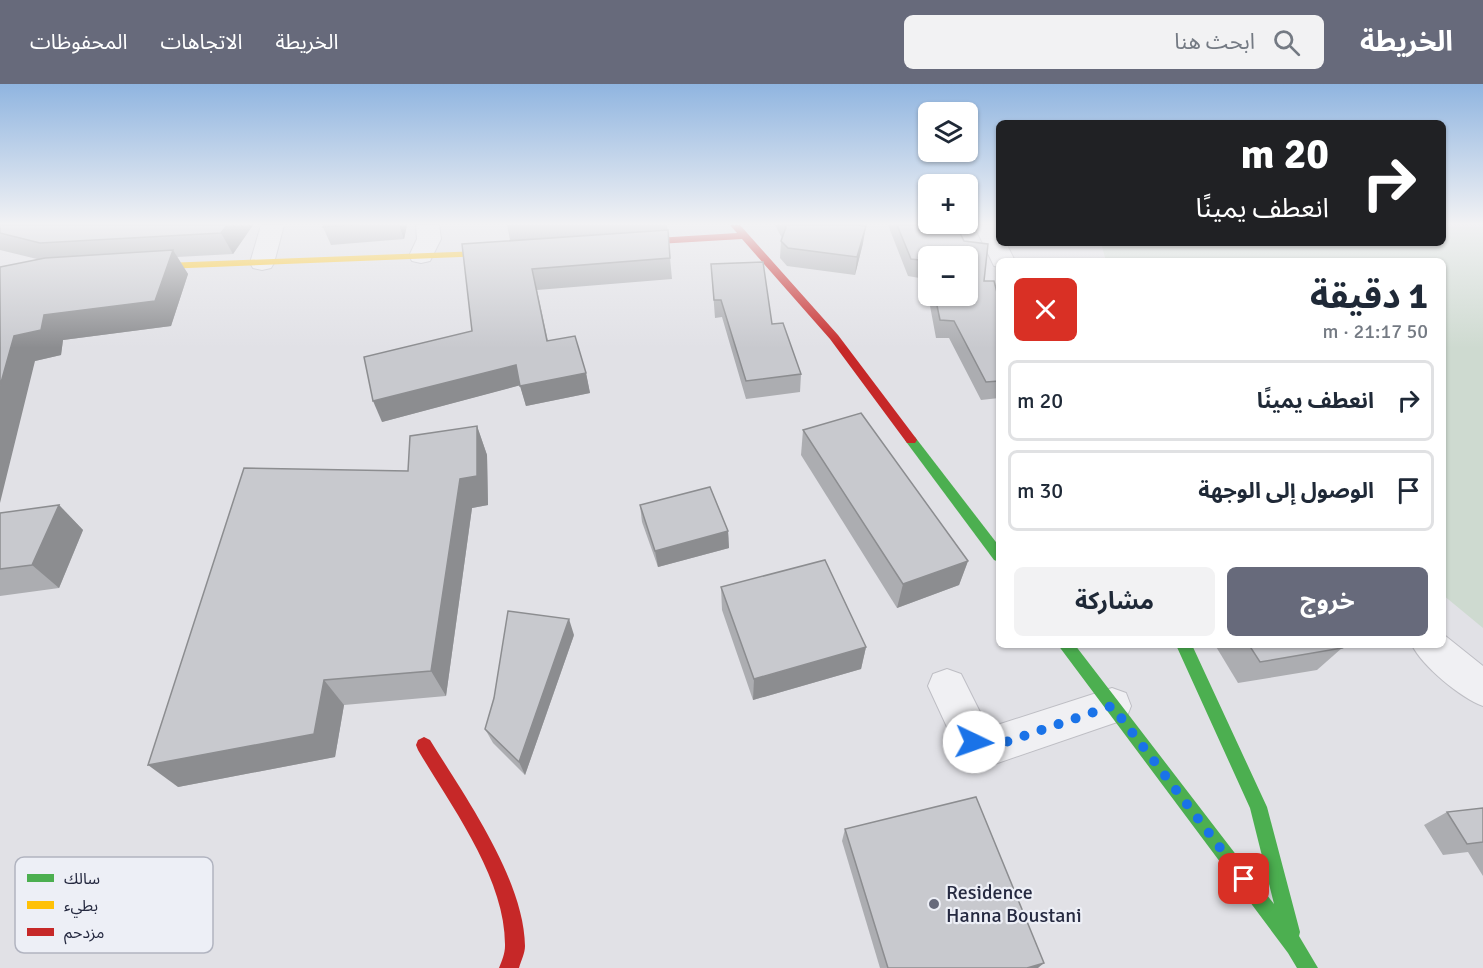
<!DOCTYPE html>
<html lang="ar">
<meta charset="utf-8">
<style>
body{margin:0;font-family:Signika,"Noto Sans Arabic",sans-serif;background:#f2f2f3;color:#1f2937;direction:rtl;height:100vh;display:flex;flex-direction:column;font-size:22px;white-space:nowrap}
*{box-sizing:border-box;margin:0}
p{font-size:20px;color:#747a83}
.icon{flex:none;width:33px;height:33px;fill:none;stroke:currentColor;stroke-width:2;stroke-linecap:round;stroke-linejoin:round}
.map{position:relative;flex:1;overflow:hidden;direction:ltr}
.details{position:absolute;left:996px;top:174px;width:450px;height:390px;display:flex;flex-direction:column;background:#fff;border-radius:9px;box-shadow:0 2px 4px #0004;direction:rtl}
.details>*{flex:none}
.top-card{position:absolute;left:996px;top:36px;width:450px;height:126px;border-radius:9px;box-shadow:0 2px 4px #0004;direction:rtl;background:#202124;color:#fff;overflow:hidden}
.fabs{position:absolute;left:918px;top:18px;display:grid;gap:12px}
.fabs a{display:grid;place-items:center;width:60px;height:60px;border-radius:9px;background:#fff;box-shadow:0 2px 4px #0004;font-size:30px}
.pin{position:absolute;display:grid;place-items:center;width:51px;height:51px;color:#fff;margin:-26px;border-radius:12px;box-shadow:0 3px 9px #0006}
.me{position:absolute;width:66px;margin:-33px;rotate:93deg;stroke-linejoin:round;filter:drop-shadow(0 0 4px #0008)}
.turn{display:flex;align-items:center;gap:21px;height:126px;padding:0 18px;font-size:27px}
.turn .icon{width:78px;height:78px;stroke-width:2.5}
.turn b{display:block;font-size:42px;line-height:51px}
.round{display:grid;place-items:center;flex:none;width:63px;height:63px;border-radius:9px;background:#f2f2f3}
.summary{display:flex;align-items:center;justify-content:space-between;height:102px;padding:0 18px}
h1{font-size:36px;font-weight:700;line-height:45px}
.button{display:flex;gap:12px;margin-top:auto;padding:12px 18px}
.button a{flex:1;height:69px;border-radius:9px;background:#676a7b;color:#fff;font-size:24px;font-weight:700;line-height:69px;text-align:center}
.button a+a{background:#f2f2f3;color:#1f2937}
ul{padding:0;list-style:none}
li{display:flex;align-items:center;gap:18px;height:81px;margin:0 12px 9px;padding:0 6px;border:3px solid #e0e1e3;border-radius:9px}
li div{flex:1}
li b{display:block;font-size:22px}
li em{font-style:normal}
header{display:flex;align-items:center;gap:36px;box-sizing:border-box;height:84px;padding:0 30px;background:#676a7b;color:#fff}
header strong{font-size:28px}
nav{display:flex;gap:33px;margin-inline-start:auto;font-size:21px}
.search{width:420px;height:54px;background:#f2f2f3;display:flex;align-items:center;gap:15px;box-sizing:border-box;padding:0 21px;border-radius:9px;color:#747a83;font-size:22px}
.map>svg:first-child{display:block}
.green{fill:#cedad0}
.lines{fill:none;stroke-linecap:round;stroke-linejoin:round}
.street-casing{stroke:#bebec4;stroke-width:2}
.street{fill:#f0f0f3;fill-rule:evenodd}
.fast{fill:#4caf50;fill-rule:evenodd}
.slow{fill:#ffc107;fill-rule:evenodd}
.jam{fill:#c62828;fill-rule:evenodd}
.wall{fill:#acadb1;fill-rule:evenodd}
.shaded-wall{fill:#8c8d90}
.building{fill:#c8c9ce;stroke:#8c8d90;stroke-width:1.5}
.route{stroke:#1a73e8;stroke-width:10;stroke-dasharray:0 18}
.poi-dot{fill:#676a7b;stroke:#edeff6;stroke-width:2}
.labels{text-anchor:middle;stroke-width:4.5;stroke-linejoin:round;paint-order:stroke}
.near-poi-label{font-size:20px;fill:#262a41;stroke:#edeff6;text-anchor:start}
.key{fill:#edeff6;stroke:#b1b4c0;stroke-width:1.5}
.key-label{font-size:16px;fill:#262a41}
</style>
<header>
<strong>الخريطة</strong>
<div class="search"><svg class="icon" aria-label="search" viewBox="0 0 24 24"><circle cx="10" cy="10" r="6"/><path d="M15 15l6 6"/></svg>ابحث هنا</div>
<nav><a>الخريطة</a><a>الاتجاهات</a><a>المحفوظات</a></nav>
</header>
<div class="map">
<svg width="1483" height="884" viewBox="0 0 1483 884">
<rect width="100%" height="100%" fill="#e1e1e6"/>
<!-- green -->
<path class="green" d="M 1443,141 L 1483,141 L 1483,544 L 1443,511 L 1443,177 L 1106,177 L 1101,159 L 1443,159 Z"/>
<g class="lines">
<!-- street casing -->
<g class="street-casing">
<g id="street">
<path d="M 261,141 L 284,141 L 274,179 L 271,184 L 262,186 L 253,184 L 250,179 Z"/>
<path d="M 416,141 L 439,141 L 441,155 L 430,177 L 421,179 L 412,177 L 409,172 L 417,155 Z"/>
<path d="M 974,141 L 996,141 L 999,159 L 1006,159 L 1015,177 L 999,177 L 999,183 L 994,182 Z"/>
<path d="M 1443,550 L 1483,582 L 1483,622 C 1461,614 1422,582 1412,561 L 1443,561 Z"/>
<path d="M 947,585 L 961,590 L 988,644 L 1112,604 L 1126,609 L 1131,622 L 1126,635 L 986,683 L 960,671 L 928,602 L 933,590 Z"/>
</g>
</g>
<!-- street -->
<use href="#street" class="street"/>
<!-- fast -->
<g class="fast">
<path d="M 911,352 L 915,353 L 999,462 L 999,478 L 994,476 L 907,359 L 905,356 L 907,353 Z"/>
<path d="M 1058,561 L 1075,561 L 1274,820 L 1250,724 L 1176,561 L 1192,561 L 1267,723 L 1300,848 L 1299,852 L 1318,884 L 1297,884 L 1288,869 Z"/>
</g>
<!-- slow -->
<path class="slow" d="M 507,166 L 512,169 L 510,171 L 139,186 L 134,183 L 139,180 Z"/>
<!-- jam -->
<g class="jam">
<path d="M 730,141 L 740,141 L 838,251 L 915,353 L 917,356 L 915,359 L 907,359 L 830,255 L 742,155 L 624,162 L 619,159 L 624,156 L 737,149 Z"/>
<path d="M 424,653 L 430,656 C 464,711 524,795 525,862 C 525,869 521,877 519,884 L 499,884 C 502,877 505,869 505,862 C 506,795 451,722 418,666 L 416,661 L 418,656 Z"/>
</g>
</g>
<!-- wall -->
<g class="wall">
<path d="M 0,141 L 253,141 L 233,170 L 177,173 L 188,190 L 171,242 L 63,256 L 61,271 L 35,277 L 37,175 L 0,166 Z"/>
<path d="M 324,141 L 407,141 L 404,155 L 331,161 L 323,143 Z"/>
<path d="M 507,141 L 667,141 L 672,195 L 537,206 L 548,257 L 586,289 L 590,309 L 526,322 L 520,301 L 382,338 L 472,247 L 510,156 Z"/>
<path d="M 775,141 L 857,141 L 863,159 L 855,191 L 787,182 L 780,174 L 781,157 L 782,154 Z"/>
<path d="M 888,141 L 956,141 L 984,197 L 999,216 L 999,314 L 981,316 L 949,254 L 936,254 L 925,195 L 908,192 ZM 928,172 L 968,212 L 928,212 Z"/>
<path d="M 711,180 L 772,240 L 801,290 L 800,308 L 746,315 L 722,233 L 715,234 Z"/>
<path d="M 477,342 L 487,371 L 488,421 L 472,424 L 446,612 L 344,621 L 335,673 L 178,703 L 408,387 Z"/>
<path d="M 803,346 L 968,477 L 959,501 L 897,524 L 801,371 Z"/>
<path d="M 59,421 L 83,446 L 59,504 L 0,512 L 0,429 Z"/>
<path d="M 640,421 L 728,447 L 729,464 L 658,483 L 642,438 Z"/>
<path d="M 721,503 L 866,563 L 861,585 L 753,616 L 722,526 Z"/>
<path d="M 574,551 L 525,691 L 493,659 L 485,645 Z"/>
<path d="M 1215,561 L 1339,561 L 1342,564 L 1317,586 L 1238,599 Z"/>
<path d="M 1483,724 L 1483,792 L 1468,768 L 1443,771 L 1424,741 L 1447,728 Z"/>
<path d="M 845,745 L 1038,884 L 880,884 L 842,757 Z"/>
</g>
<!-- shaded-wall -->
<g class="shaded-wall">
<path d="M 227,141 L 253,141 L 233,170 L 221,149 Z"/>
<path d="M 399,141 L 407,141 L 404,155 Z"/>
<path d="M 866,142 L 863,159 L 855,191 L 857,173 Z"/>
<path d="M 173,166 L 188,190 L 171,242 L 63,256 L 61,271 L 35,277 L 0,419 L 0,302 L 14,252 L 44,231 Z"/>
<path d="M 516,281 L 521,301 L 382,338 L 373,317 Z"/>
<path d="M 586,289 L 590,309 L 526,322 L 520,302 Z"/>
<path d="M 477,342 L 487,371 L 488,421 L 472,424 L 446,612 L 431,587 L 460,395 Z"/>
<path d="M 59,421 L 83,446 L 59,504 L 32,481 Z"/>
<path d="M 728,447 L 729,464 L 658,483 L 655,467 Z"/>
<path d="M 968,477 L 959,501 L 897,524 L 903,500 Z"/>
<path d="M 569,535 L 574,551 L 525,691 L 519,678 Z"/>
<path d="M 866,563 L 861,585 L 753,616 L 754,595 Z"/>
<path d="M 324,596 L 344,621 L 335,673 L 178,703 L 148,681 Z"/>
<path d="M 1044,879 L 1038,884 L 1027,884 Z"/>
</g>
<!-- building -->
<g class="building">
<path d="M 0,141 L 227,141 L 221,149 L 40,159 L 0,149 Z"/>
<path d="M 324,141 L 358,141 L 323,143 Z"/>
<path d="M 785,141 L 857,141 L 866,142 L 857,173 L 788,164 L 781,157 L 786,143 Z"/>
<path d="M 897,141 L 956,141 L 964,157 L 988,160 L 984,197 L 994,197 L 999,216 L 999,297 L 986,298 L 954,237 L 940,236 L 935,212 L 968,212 L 968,172 L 928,172 L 928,177 L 911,175 Z"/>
<path d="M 668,146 L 670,174 L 532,185 L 547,257 L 575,252 L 586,289 L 520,302 L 516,281 L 373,317 L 364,273 L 472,247 L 462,160 Z"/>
<path d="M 173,166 L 155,217 L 44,231 L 41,246 L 14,252 L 0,302 L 0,183 L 45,174 Z"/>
<path d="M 763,178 L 772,240 L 783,239 L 801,290 L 746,297 L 721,216 L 714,216 L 711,180 Z"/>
<path d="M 861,329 L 968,477 L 903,500 L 803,346 Z"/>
<path d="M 477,342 L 477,392 L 460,395 L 431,587 L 324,596 L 314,650 L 148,681 L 244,384 L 408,387 L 410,352 Z"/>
<path d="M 710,403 L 728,447 L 655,467 L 640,421 Z"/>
<path d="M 59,421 L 32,481 L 0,485 L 0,429 Z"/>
<path d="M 825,476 L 866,563 L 754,595 L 721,503 Z"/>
<path d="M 508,527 L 569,535 L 519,678 L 485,645 L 494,614 Z"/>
<path d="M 1249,561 L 1339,561 L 1342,564 L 1260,578 Z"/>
<path d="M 976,713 L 1044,879 L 1027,884 L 888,884 L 845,745 Z"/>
<path d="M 1483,724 L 1483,758 L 1467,760 L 1447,728 Z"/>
</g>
<!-- sky -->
<linearGradient id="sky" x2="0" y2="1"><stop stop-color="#90b5e0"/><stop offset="0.53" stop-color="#f2f2f4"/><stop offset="1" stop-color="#f2f2f4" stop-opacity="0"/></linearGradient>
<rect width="1483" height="264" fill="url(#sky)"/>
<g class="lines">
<!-- route -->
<path class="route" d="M 974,658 L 980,663 L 994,662 L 1112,622 L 1244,795"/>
</g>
<!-- markers -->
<circle class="poi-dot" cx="934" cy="820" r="6"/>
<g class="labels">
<!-- near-poi labels -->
<g class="near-poi-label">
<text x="946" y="815">Residence<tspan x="946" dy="23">Hanna Boustani</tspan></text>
</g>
</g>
<!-- legend -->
<rect x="15" y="773" width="198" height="96" rx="9" class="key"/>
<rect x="27" y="790" width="27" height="8" fill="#4caf50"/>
<rect x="27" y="817" width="27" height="8" fill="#ffc107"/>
<rect x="27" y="844" width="27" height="8" fill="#c62828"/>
<g class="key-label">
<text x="64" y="800">سالك</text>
<text x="64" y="827">بطيء</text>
<text x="64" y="854">مزدحم</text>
</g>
</svg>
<div class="fabs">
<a><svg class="icon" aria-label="layers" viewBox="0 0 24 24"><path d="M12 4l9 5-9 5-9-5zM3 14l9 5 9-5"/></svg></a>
<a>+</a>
<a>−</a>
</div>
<div class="pin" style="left:1244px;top:795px;background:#d93025"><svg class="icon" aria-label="arrive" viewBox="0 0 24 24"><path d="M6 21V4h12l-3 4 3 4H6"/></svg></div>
<svg class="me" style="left:974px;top:658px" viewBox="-20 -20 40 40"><circle r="19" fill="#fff"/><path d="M0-13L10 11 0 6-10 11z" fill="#1a73e8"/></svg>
<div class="top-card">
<div class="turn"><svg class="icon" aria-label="right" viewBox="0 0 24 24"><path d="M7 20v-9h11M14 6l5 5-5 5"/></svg><div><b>20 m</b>انعطف يمينًا</div></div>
</div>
<section class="details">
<div class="summary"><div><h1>1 دقيقة</h1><p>50 m · 21:17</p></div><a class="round" style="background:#d93025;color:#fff"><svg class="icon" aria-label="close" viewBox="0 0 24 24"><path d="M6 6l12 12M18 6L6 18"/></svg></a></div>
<ul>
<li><svg class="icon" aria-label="right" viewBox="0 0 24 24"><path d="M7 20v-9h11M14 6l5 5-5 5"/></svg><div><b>انعطف يمينًا</b></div><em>20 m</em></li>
<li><svg class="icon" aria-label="arrive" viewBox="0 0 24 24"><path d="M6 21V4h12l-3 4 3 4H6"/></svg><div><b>الوصول إلى الوجهة</b></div><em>30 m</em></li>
</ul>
<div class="button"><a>خروج</a><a>مشاركة</a></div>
</section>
</div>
